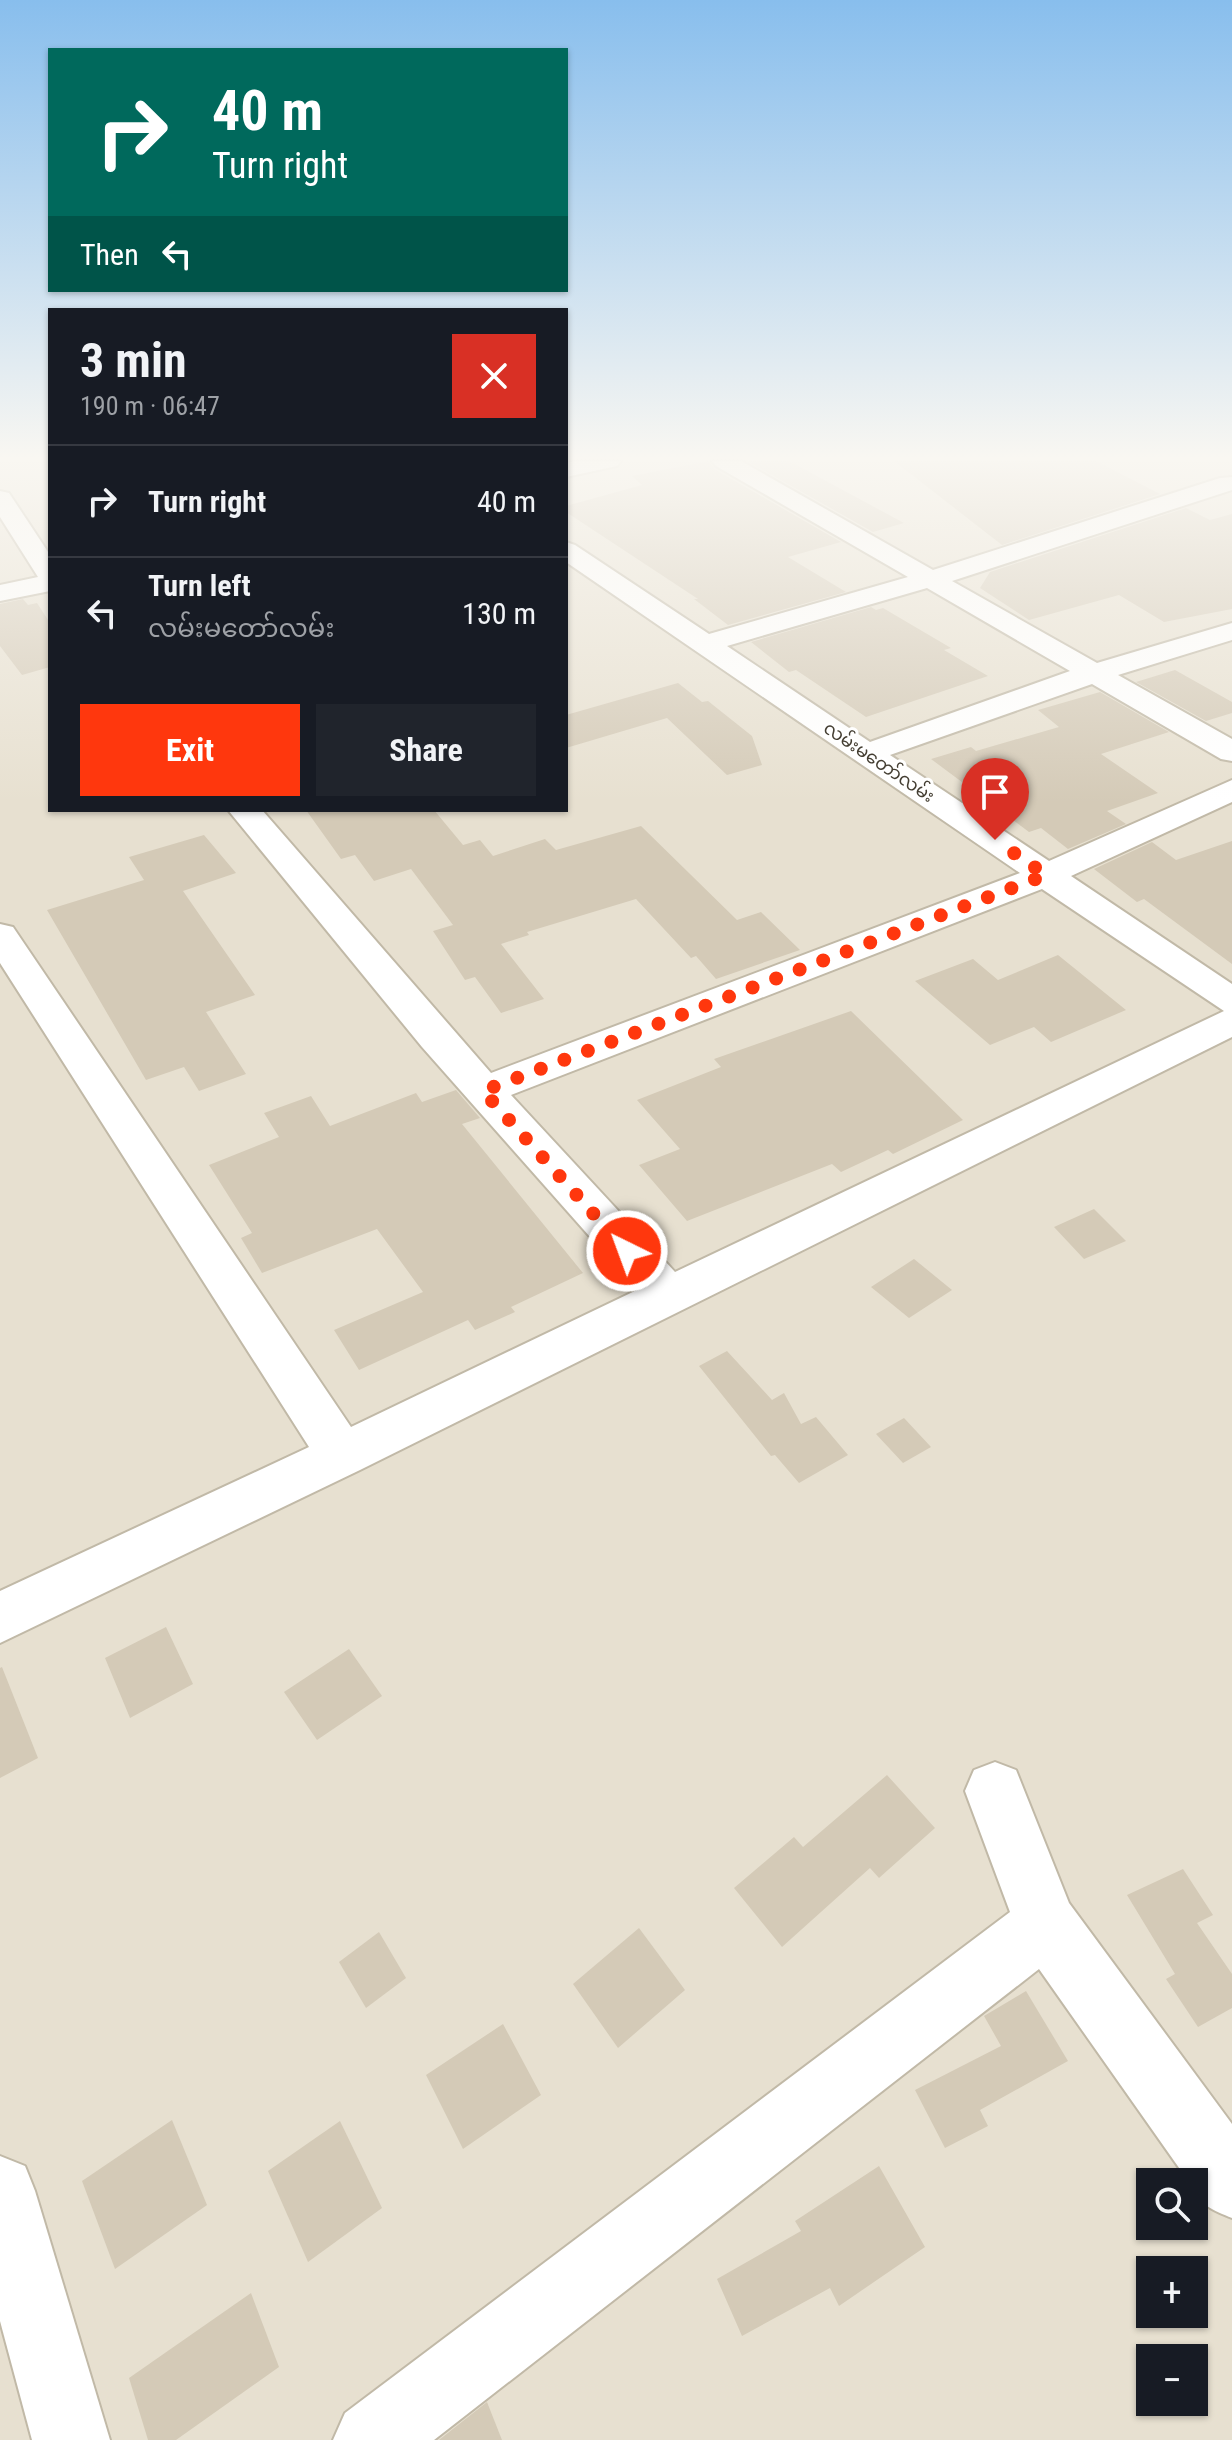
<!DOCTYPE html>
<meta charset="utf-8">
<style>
body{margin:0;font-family:"Roboto Condensed","Noto Sans Myanmar",sans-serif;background:#20242c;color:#f1f3f6;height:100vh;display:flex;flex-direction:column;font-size:30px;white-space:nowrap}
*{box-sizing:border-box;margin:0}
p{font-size:26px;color:#9ea1a6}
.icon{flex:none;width:44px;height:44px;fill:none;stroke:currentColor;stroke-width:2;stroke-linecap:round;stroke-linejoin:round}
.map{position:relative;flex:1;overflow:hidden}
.sheet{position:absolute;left:48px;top:308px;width:520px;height:504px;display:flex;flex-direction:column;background:#171b24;border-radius:0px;box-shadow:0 2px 6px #0004}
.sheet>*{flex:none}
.banner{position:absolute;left:48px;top:48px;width:520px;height:244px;border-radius:0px;box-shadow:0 2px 6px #0004;background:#00695c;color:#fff;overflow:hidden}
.buttons{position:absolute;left:1136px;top:2168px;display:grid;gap:16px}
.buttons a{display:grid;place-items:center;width:72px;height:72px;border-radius:0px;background:#171b24;box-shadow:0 2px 6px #0004;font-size:40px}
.pin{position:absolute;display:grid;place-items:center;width:68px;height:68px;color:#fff;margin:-82px -34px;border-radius:50% 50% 50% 0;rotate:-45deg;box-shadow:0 0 8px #0007}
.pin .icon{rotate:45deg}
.me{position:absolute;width:88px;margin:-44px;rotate:318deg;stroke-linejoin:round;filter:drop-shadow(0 0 6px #0008)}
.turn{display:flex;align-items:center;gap:28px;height:168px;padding:0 32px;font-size:36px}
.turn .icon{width:104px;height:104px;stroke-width:2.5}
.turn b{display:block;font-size:56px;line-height:68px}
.then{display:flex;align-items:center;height:76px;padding:0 32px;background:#0003;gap:16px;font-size:30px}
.round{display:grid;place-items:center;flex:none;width:84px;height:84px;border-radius:0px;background:#20242c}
.headline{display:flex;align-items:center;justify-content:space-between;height:136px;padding:0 32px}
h1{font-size:48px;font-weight:700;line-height:60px}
.primary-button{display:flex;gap:16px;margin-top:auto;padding:16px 32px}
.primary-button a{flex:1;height:92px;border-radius:0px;background:#ff370d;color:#fff;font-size:32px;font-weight:700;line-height:92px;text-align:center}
.primary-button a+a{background:#20242c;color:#f1f3f6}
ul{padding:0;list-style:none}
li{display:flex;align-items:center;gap:24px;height:112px;padding:0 32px;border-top:2px solid #363941}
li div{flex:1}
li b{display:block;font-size:30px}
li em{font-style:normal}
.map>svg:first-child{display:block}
.residential{fill:#e7e0d0;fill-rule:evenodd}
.building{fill:#d4cab7}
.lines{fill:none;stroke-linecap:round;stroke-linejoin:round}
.minor-casing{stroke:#c1b9a7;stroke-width:4}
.minor{fill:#fff;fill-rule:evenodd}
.route{stroke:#ff370d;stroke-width:14;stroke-dasharray:0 25.2}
.labels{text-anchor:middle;stroke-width:6;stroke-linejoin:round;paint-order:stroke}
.far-street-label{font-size:18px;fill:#443e32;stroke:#fff}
</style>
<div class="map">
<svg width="1232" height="2440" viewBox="0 0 1232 2440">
<rect width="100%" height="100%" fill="#f2eee2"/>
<!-- residential -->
<path class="residential" d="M 0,461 L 50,461 L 50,810 L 566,810 L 566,461 L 1232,461 L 1232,2440 L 0,2440 ZM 1150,2182 L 1194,2182 L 1194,2226 L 1150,2226 ZM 1150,2270 L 1194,2270 L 1194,2314 L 1150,2314 ZM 1150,2358 L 1194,2358 L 1194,2402 L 1150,2402 Z"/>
<!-- building -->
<g class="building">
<path d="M 709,461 L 714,469 L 841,542 L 788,557 L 846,592 L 728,625 L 694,599 L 698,599 L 566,512 L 566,506 L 642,485 L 632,476 Z"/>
<path d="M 747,461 L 789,461 L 904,523 L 873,532 Z"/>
<path d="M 894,461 L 1096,461 L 1160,494 L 1002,545 Z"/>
<path d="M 1186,508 L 1210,520 L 1232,514 L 1232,609 L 1164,622 L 1119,595 L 1029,620 L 980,588 L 990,572 Z"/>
<path d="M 23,599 L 28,605 L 37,603 L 50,623 L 50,667 L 22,675 L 0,646 L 0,604 Z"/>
<path d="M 871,607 L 876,610 L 883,608 L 951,648 L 944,650 L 988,676 L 866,717 L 796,670 L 789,672 L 751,642 Z"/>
<path d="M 1175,670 L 1232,702 L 1232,713 L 1206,721 L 1136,682 Z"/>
<path d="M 678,683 L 702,702 L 708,701 L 752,736 L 762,765 L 727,775 L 667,718 L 566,748 L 566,715 Z"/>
<path d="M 1100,692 L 1169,732 L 1101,754 L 1158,793 L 1107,811 L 1126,824 L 1068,849 L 1041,828 L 1029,832 L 931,759 L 971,747 L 976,751 L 1059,727 L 1038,710 Z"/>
<path d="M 306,810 L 434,810 L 463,845 L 480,840 L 493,856 L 545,839 L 556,850 L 641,826 L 737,920 L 761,912 L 800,950 L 716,979 L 696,956 L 691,958 L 636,899 L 527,932 L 529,935 L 501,944 L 544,999 L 501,1013 L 475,977 L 465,980 L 433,931 L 453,925 L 411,869 L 374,881 L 355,855 L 341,859 Z"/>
<path d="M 204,835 L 236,873 L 183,891 L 255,995 L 206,1012 L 246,1074 L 199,1091 L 184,1067 L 146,1080 L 47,910 L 144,880 L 129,857 Z"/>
<path d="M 1232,841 L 1232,964 L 1144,899 L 1137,902 L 1094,869 L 1152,842 L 1176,860 Z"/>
<path d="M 1058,955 L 1126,1010 L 1051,1042 L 1034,1027 L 990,1045 L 915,981 L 973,959 L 998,980 Z"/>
<path d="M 851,1011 L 963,1120 L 893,1154 L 888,1150 L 841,1172 L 832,1164 L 687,1221 L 639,1165 L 680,1149 L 637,1100 L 721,1067 L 714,1059 Z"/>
<path d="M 456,1090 L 480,1118 L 462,1124 L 583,1273 L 511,1307 L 515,1312 L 475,1330 L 468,1320 L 359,1370 L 334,1330 L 423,1292 L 377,1229 L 262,1273 L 241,1238 L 252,1233 L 209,1165 L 279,1137 L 264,1113 L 311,1096 L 330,1126 L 416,1093 L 422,1102 Z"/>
<path d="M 1094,1209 L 1126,1241 L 1084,1259 L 1054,1227 Z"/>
<path d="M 914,1259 L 952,1290 L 909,1318 L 871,1287 Z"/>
<path d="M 727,1351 L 772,1400 L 784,1393 L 801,1424 L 816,1417 L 848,1455 L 799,1483 L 775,1455 L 771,1456 L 699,1366 Z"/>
<path d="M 904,1418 L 931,1447 L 903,1463 L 876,1434 Z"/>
<path d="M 166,1627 L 193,1684 L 130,1718 L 105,1658 Z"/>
<path d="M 349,1649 L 382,1696 L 317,1740 L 284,1692 Z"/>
<path d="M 2,1667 L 38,1758 L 0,1778 L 0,1668 Z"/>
<path d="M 887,1775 L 935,1828 L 879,1878 L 870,1868 L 782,1947 L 734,1888 L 794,1837 L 803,1847 Z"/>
<path d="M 1183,1869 L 1213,1915 L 1197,1923 L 1232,1974 L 1232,2008 L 1198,2027 L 1166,1979 L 1175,1974 L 1127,1895 Z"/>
<path d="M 639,1928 L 685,1990 L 618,2048 L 573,1984 Z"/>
<path d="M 379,1932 L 406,1978 L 366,2008 L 339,1962 Z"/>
<path d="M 1026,1991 L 1068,2061 L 980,2110 L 988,2126 L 945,2148 L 915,2090 L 1001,2046 L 984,2016 Z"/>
<path d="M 503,2024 L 541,2095 L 463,2149 L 426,2075 Z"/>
<path d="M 172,2120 L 207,2205 L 115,2269 L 82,2181 Z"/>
<path d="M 340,2121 L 382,2208 L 308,2262 L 268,2171 Z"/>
<path d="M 879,2166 L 925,2247 L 839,2306 L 830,2288 L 742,2336 L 717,2279 L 801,2231 L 795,2221 Z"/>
<path d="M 251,2293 L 279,2367 L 176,2440 L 148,2440 L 129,2378 Z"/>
<path d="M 487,2402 L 502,2440 L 439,2440 Z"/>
</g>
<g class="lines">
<!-- minor casing -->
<g class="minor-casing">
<g id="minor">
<path d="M 575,461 L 621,461 L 617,466 L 566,477 L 566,463 Z"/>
<path d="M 712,461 L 741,461 L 933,570 L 1220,478 L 1232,477 L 1232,490 L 952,581 L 1097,663 L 1232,623 L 1232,640 L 1118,675 L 1232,739 L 1232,761 L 1221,759 L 1092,684 L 890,755 L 1049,861 L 1232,780 L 1232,802 L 1071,876 L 1232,984 L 1232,1037 L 360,1470 L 0,1643 L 0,1591 L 309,1447 L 0,963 L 0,924 L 13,927 L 351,1427 L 637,1290 L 422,1047 L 228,810 L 262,810 L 491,1073 L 1020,873 L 566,562 L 566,542 L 575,545 L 709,634 L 908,577 L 716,466 ZM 927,588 L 1070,671 L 870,742 L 727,646 ZM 1042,889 L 1224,1011 L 675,1272 L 511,1095 Z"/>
<path d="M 0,491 L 9,493 L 50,555 L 50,591 L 0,601 L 0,585 L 38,577 L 0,517 Z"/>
<path d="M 995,1762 L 1016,1770 L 1069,1903 L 1232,2124 L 1232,2218 C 1215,2211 1194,2204 1194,2182 L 1189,2182 L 1039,1969 L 434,2440 L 333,2440 L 345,2413 L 1010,1912 L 965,1791 L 974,1770 Z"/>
<path d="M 0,2156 L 25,2166 L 35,2191 L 110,2440 L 32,2440 L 0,2321 Z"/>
</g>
</g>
<!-- minor -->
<use href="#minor" class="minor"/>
</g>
<!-- sky -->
<linearGradient id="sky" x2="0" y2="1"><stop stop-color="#88beed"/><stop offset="0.57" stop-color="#f9f7f2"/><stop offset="1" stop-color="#f9f7f2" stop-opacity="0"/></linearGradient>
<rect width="1232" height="803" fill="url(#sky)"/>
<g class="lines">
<!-- route -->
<path class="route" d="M 627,1251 L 483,1091 L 1046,875 L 995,840"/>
</g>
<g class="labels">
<!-- far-street labels -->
<g class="far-street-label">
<text transform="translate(879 762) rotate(34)" y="6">လမ်းမတော်လမ်း</text>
</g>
</g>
</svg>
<div class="buttons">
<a><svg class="icon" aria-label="search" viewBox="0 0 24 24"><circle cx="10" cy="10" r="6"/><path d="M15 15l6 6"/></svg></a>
<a>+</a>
<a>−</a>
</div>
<div class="pin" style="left:995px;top:840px;background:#d93025"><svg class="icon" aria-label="arrive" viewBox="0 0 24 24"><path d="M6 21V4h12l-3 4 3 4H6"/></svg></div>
<svg class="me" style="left:627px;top:1251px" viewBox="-20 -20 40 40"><circle r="17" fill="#ff370d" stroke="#fff" stroke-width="3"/><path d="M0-11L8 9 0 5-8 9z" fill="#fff"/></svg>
<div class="banner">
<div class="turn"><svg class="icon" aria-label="right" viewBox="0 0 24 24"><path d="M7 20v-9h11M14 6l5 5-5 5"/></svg><div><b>40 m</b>Turn right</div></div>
<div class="then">Then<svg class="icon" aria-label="left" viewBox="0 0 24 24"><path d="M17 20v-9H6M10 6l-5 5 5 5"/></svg></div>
</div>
<section class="sheet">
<div class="headline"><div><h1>3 min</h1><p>190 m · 06:47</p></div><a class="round" style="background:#d93025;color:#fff"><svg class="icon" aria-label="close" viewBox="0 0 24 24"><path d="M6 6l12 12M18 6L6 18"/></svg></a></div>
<ul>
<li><svg class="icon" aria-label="right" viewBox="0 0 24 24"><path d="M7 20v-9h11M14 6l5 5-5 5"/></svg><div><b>Turn right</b></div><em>40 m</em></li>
<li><svg class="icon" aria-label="left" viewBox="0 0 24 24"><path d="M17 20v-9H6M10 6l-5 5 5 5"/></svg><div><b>Turn left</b><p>လမ်းမတော်လမ်း</p></div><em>130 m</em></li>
</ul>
<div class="primary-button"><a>Exit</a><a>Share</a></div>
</section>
</div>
